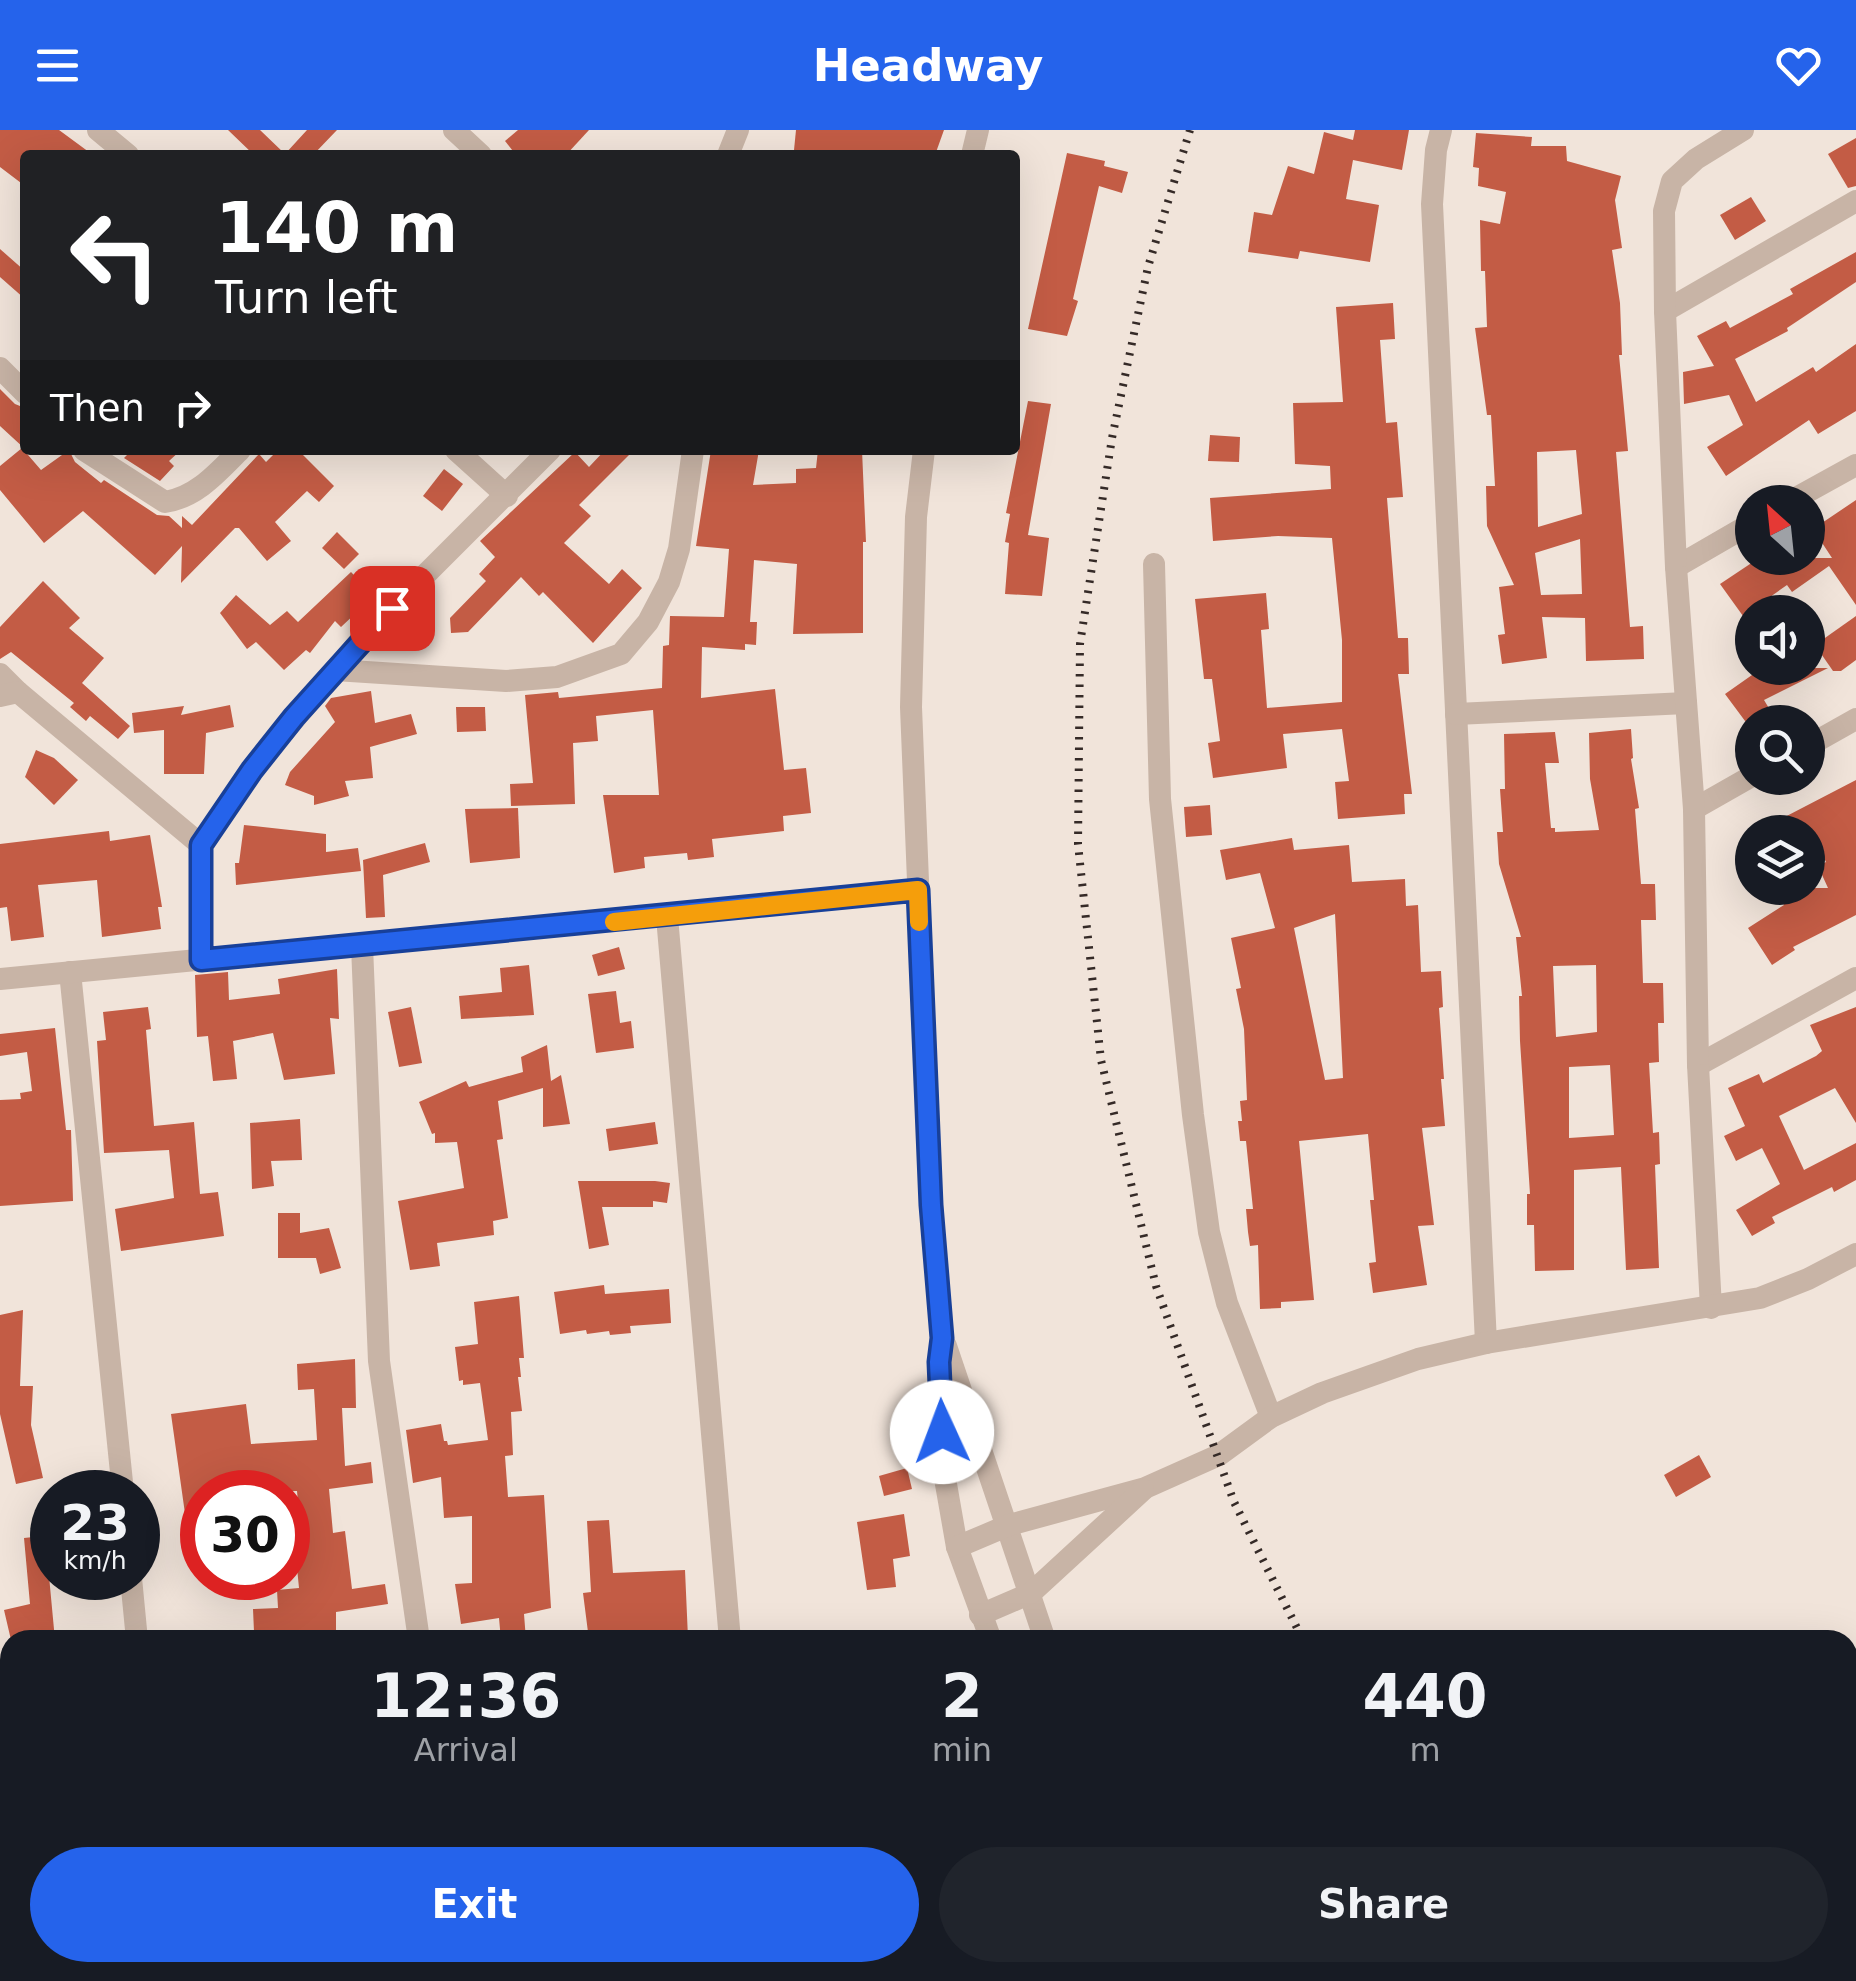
<!DOCTYPE html>
<style>
body{margin:0;font-family:"DejaVu Sans",sans-serif;background:#20242c;color:#f1f3f6;height:100vh;display:flex;flex-direction:column;font-size:38px;white-space:nowrap}
*{box-sizing:border-box;margin:0}
p{font-size:32px;color:#9ea1a6}
.icon{flex:none;width:55px;height:55px;fill:none;stroke:currentColor;stroke-width:2;stroke-linecap:round;stroke-linejoin:round}
.map{position:relative;flex:1;overflow:hidden}
.sheet{position:absolute;left:0px;top:1500px;width:1858px;height:352px;display:flex;flex-direction:column;background:#171b24;border-radius:30px 30px 0 0;box-shadow:0 10px 40px #0002}
.sheet>*{flex:none}
.guide{position:absolute;left:20px;top:20px;width:1000px;height:305px;border-radius:10px;box-shadow:0 10px 40px #0002;background:#202124;color:#fff;overflow:hidden}
.needle{width:65px;rotate:333deg}
.tools{position:absolute;left:1735px;top:355px;display:grid;gap:20px}
.tools a{display:grid;place-items:center;width:90px;height:90px;border-radius:50%;background:#171b24;box-shadow:0 10px 40px #0002;font-size:50px}
.speed{position:absolute;left:30px;top:1340px;display:flex;gap:20px;font-size:50px;font-weight:700;text-align:center}
.speed>*{display:grid;place-content:center;width:130px;height:130px;border-radius:50%;background:#171b24;box-shadow:0 10px 40px #0002;line-height:1}
.speed small{font-size:25px;font-weight:400}
.speed .limit{border:15px solid #d22;background:#fff;color:#111}
.pin{position:absolute;display:grid;place-items:center;width:85px;height:85px;color:#fff;margin:-42px;border-radius:20px;box-shadow:0 5px 15px #0006}
.me{position:absolute;width:110px;margin:-55px;rotate:358deg;stroke-linejoin:round;filter:drop-shadow(0 0 8px #0008)}
.turn{display:flex;align-items:center;gap:35px;height:210px;padding:0 30px;font-size:45px}
.turn .icon{width:130px;height:130px;stroke-width:2.5}
.turn b{display:block;font-size:70px;line-height:85px}
.then{display:flex;align-items:center;height:95px;padding:0 30px;background:#0003;gap:20px;font-size:38px}
.eta{display:flex;justify-content:space-evenly;align-items:center;height:170px;text-align:center}
.eta b{font-size:60px;font-weight:800;line-height:70px}
.cta{display:flex;gap:20px;margin-top:auto;padding:20px 30px}
.cta a{flex:1;height:115px;border-radius:60px;background:#2563eb;color:#fff;font-size:40px;font-weight:800;line-height:115px;text-align:center}
.cta a+a{background:#20242c;color:#f1f3f6}
header{display:flex;justify-content:space-between;align-items:center;height:130px;padding:0 30px;background:#2563eb;color:#fff;font-size:45px;font-weight:800}
.map>svg:first-child{display:block}
.building{fill:#c35c45;fill-rule:evenodd}
.lines{fill:none;stroke-linecap:round;stroke-linejoin:round}
.street{stroke:#c8b4a6;stroke-width:22}
.rail{stroke:#352a27;stroke-width:8;stroke-dasharray:2.5 8;stroke-linecap:butt}
.route-casing{stroke:#184099;stroke-width:25}
.route{stroke:#2563eb;stroke-width:18}
.slow{stroke:#f59e0b;stroke-width:18}
</style>
<header><svg class="icon" aria-label="menu" viewBox="0 0 24 24"><path d="M4 6h16M4 12h16M4 18h16"/></svg>Headway<svg class="icon" aria-label="heart" viewBox="0 0 24 24"><path d="M12 20l-8-8c-3-5 5-10 8-4 3-6 11-1 8 4z"/></svg></header>
<div class="map">
<svg width="1856" height="1851" viewBox="0 0 1856 1851">
<rect width="100%" height="100%" fill="#f1e4da"/>
<!-- building -->
<g class="building">
<path d="M 0,0 L 59,0 L 93,25 L 25,25 L 25,56 L 0,37 Z"/>
<path d="M 228,0 L 260,0 L 285,24 L 307,0 L 337,0 L 313,25 L 254,25 Z"/>
<path d="M 518,0 L 589,0 L 566,25 L 516,25 L 505,11 Z"/>
<path d="M 796,0 L 944,0 L 935,25 L 794,20 Z"/>
<path d="M 1355,0 L 1409,0 L 1402,40 L 1353,30 L 1346,69 L 1379,75 L 1370,132 L 1300,121 L 1298,129 L 1248,122 L 1254,82 L 1272,85 L 1288,36 L 1314,44 L 1324,2 L 1353,10 Z"/>
<path d="M 1476,3 L 1532,7 L 1531,16 L 1566,16 L 1567,31 L 1621,46 L 1615,70 L 1622,118 L 1612,120 L 1620,173 L 1622,225 L 1619,225 L 1628,321 L 1616,322 L 1630,497 L 1643,496 L 1644,529 L 1586,531 L 1585,488 L 1542,487 L 1547,528 L 1502,534 L 1498,505 L 1505,504 L 1499,457 L 1514,455 L 1487,396 L 1486,356 L 1495,356 L 1491,285 L 1487,285 L 1475,198 L 1487,197 L 1485,141 L 1481,141 L 1480,90 L 1500,94 L 1506,62 L 1478,56 L 1479,38 L 1473,37 ZM 1576,320 L 1582,384 L 1538,397 L 1537,322 ZM 1580,409 L 1582,464 L 1541,465 L 1535,423 Z"/>
<path d="M 1856,8 L 1856,56 L 1848,58 L 1828,24 Z"/>
<path d="M 1067,23 L 1105,31 L 1104,36 L 1128,42 L 1122,63 L 1099,56 L 1073,169 L 1078,171 L 1067,206 L 1028,199 Z"/>
<path d="M 1751,67 L 1766,91 L 1735,110 L 1720,85 Z"/>
<path d="M 0,119 L 25,141 L 25,169 L 0,147 Z"/>
<path d="M 1856,122 L 1856,152 L 1787,198 L 1788,201 L 1735,229 L 1756,272 L 1813,237 L 1816,242 L 1856,214 L 1856,281 L 1818,304 L 1809,290 L 1726,346 L 1707,317 L 1743,295 L 1729,265 L 1684,274 L 1683,242 L 1714,236 L 1697,206 L 1726,191 L 1730,198 L 1793,164 L 1790,159 Z"/>
<path d="M 1393,173 L 1395,209 L 1380,210 L 1386,293 L 1397,292 L 1403,367 L 1387,368 L 1398,508 L 1408,508 L 1409,544 L 1398,544 L 1412,664 L 1404,664 L 1405,684 L 1338,689 L 1335,652 L 1349,651 L 1342,599 L 1283,604 L 1287,638 L 1213,648 L 1208,613 L 1220,611 L 1212,549 L 1204,549 L 1195,469 L 1266,463 L 1269,499 L 1261,500 L 1267,578 L 1342,572 L 1342,510 L 1332,408 L 1278,406 L 1213,411 L 1210,368 L 1331,359 L 1330,336 L 1295,334 L 1293,273 L 1343,272 L 1336,177 Z"/>
<path d="M 0,259 L 15,274 L 25,278 L 25,319 L 0,296 Z"/>
<path d="M 1028,271 L 1051,274 L 1028,405 L 1049,408 L 1042,466 L 1005,464 L 1009,413 L 1005,412 L 1010,384 L 1006,383 Z"/>
<path d="M 1210,305 L 1240,307 L 1239,332 L 1208,331 Z"/>
<path d="M 22,318 L 41,340 L 69,320 L 75,332 L 101,353 L 104,350 L 157,385 L 169,386 L 182,398 L 182,386 L 192,395 L 259,324 L 266,332 L 278,320 L 298,320 L 334,356 L 319,372 L 307,361 L 275,392 L 291,411 L 267,431 L 239,398 L 235,398 L 181,453 L 182,416 L 155,445 L 83,381 L 44,413 L 0,360 L 0,336 Z"/>
<path d="M 132,320 L 181,320 L 169,331 L 174,336 L 160,351 L 124,328 Z"/>
<path d="M 605,320 L 634,320 L 579,375 L 591,386 L 564,413 L 609,454 L 622,439 L 642,458 L 593,513 L 543,462 L 539,466 L 521,447 L 468,502 L 451,503 L 450,488 L 486,451 L 479,444 L 495,427 L 480,411 L 575,322 L 589,337 Z"/>
<path d="M 711,320 L 759,320 L 753,355 L 796,353 L 796,339 L 816,338 L 818,320 L 862,320 L 866,412 L 863,412 L 863,503 L 793,504 L 797,434 L 754,430 L 750,492 L 757,492 L 756,515 L 745,514 L 745,520 L 702,517 L 701,568 L 775,559 L 784,640 L 806,638 L 811,683 L 783,686 L 784,701 L 712,709 L 714,727 L 688,730 L 687,723 L 644,727 L 645,738 L 614,743 L 603,665 L 659,665 L 653,580 L 596,586 L 598,611 L 573,613 L 575,674 L 511,676 L 510,654 L 533,653 L 525,565 L 558,562 L 559,568 L 662,558 L 663,516 L 669,515 L 670,486 L 724,487 L 729,419 L 696,416 Z"/>
<path d="M 444,339 L 463,354 L 442,381 L 423,366 Z"/>
<path d="M 1856,370 L 1856,475 L 1829,436 L 1792,462 L 1787,455 L 1743,486 L 1720,454 L 1759,428 L 1832,428 L 1813,399 Z"/>
<path d="M 337,402 L 359,424 L 344,439 L 322,418 Z"/>
<path d="M 351,442 L 374,466 L 341,497 L 335,491 L 310,523 L 306,520 L 284,540 L 256,512 L 247,519 L 220,483 L 236,465 L 270,495 L 287,481 L 298,492 Z"/>
<path d="M 43,451 L 80,488 L 69,498 L 104,528 L 82,553 L 130,596 L 118,609 L 90,586 L 86,591 L 70,577 L 74,573 L 11,522 L 0,529 L 0,497 Z"/>
<path d="M 1856,486 L 1856,530 L 1841,541 L 1833,541 L 1815,515 Z"/>
<path d="M 1762,538 L 1828,538 L 1764,570 L 1770,580 L 1748,595 L 1725,564 Z"/>
<path d="M 371,561 L 375,593 L 411,584 L 417,604 L 370,617 L 373,648 L 345,651 L 349,666 L 314,675 L 314,666 L 285,655 L 290,642 L 335,592 L 325,576 L 331,568 Z"/>
<path d="M 230,575 L 234,597 L 206,603 L 204,644 L 164,644 L 164,600 L 134,603 L 132,583 L 184,576 L 181,585 Z"/>
<path d="M 456,577 L 485,577 L 486,601 L 457,602 Z"/>
<path d="M 1631,599 L 1633,628 L 1631,629 L 1639,678 L 1635,679 L 1641,754 L 1655,754 L 1656,790 L 1641,790 L 1643,853 L 1663,853 L 1664,893 L 1658,893 L 1659,932 L 1649,933 L 1653,1003 L 1659,1002 L 1660,1034 L 1655,1035 L 1659,1138 L 1626,1140 L 1621,1037 L 1574,1040 L 1574,1140 L 1535,1141 L 1534,1095 L 1527,1095 L 1527,1064 L 1530,1064 L 1520,911 L 1519,866 L 1522,866 L 1516,807 L 1521,807 L 1499,734 L 1497,702 L 1503,702 L 1500,659 L 1505,659 L 1504,604 L 1555,602 L 1559,633 L 1545,633 L 1551,698 L 1555,698 L 1555,702 L 1599,700 L 1590,649 L 1589,603 ZM 1596,835 L 1597,902 L 1556,907 L 1553,836 ZM 1610,935 L 1614,1005 L 1569,1008 L 1569,937 Z"/>
<path d="M 36,620 L 54,628 L 78,650 L 54,675 L 25,647 Z"/>
<path d="M 1856,650 L 1856,785 L 1793,817 L 1795,820 L 1772,835 L 1748,798 L 1784,775 L 1775,758 L 1828,758 L 1818,736 L 1826,732 L 1811,702 L 1756,702 Z"/>
<path d="M 1210,675 L 1212,705 L 1186,707 L 1184,677 Z"/>
<path d="M 518,678 L 520,728 L 470,733 L 465,679 Z"/>
<path d="M 244,695 L 326,704 L 326,722 L 358,718 L 361,741 L 236,755 L 235,733 L 239,733 Z"/>
<path d="M 109,701 L 110,711 L 150,705 L 162,777 L 158,777 L 161,799 L 102,807 L 97,750 L 38,755 L 44,807 L 11,811 L 7,777 L 0,778 L 0,714 Z"/>
<path d="M 1292,708 L 1294,720 L 1349,715 L 1352,752 L 1405,749 L 1406,776 L 1418,775 L 1421,842 L 1441,841 L 1443,877 L 1439,878 L 1444,949 L 1441,949 L 1445,996 L 1422,998 L 1434,1095 L 1418,1096 L 1427,1155 L 1373,1163 L 1369,1133 L 1376,1132 L 1370,1070 L 1374,1070 L 1368,1004 L 1299,1011 L 1314,1170 L 1281,1172 L 1281,1178 L 1260,1179 L 1258,1115 L 1250,1116 L 1248,1102 L 1246,1079 L 1253,1079 L 1246,1011 L 1240,1011 L 1238,991 L 1242,991 L 1240,971 L 1247,970 L 1244,899 L 1236,859 L 1241,858 L 1231,808 L 1275,798 L 1260,743 L 1226,750 L 1220,720 ZM 1335,784 L 1343,948 L 1325,950 L 1294,798 Z"/>
<path d="M 425,713 L 430,732 L 383,745 L 385,787 L 366,788 L 363,730 Z"/>
<path d="M 619,817 L 625,839 L 598,846 L 592,825 Z"/>
<path d="M 529,835 L 534,885 L 461,889 L 459,866 L 502,862 L 500,838 Z"/>
<path d="M 337,839 L 339,889 L 330,888 L 335,944 L 284,950 L 273,903 L 233,911 L 237,949 L 213,951 L 208,906 L 197,907 L 195,845 L 228,842 L 229,870 L 280,864 L 278,849 Z"/>
<path d="M 616,861 L 620,893 L 631,891 L 634,918 L 596,923 L 588,864 Z"/>
<path d="M 148,877 L 151,899 L 146,900 L 154,996 L 194,992 L 200,1064 L 218,1062 L 224,1106 L 121,1121 L 115,1079 L 174,1068 L 169,1020 L 104,1023 L 97,911 L 106,910 L 103,882 Z"/>
<path d="M 411,877 L 422,933 L 399,937 L 388,882 Z"/>
<path d="M 1856,877 L 1856,993 L 1835,958 L 1779,986 L 1804,1040 L 1856,1013 L 1856,1050 L 1834,1062 L 1832,1057 L 1772,1087 L 1775,1093 L 1752,1106 L 1736,1080 L 1780,1054 L 1762,1018 L 1736,1031 L 1724,1006 L 1745,996 L 1728,958 L 1759,944 L 1763,953 L 1816,926 L 1822,921 L 1810,895 Z"/>
<path d="M 55,898 L 66,1000 L 71,1000 L 73,1071 L 0,1076 L 0,970 L 21,969 L 20,963 L 32,961 L 27,922 L 0,926 L 0,904 Z"/>
<path d="M 547,915 L 551,951 L 561,945 L 570,994 L 543,997 L 543,958 L 498,971 L 503,1009 L 497,1010 L 508,1088 L 493,1091 L 494,1105 L 437,1113 L 440,1136 L 410,1140 L 398,1071 L 464,1058 L 457,1012 L 435,1013 L 435,1003 L 432,1004 L 419,972 L 466,951 L 469,957 L 523,942 L 521,927 Z"/>
<path d="M 300,989 L 302,1030 L 271,1031 L 274,1056 L 252,1059 L 250,993 Z"/>
<path d="M 655,992 L 658,1014 L 609,1021 L 606,999 Z"/>
<path d="M 578,1051 L 655,1051 L 670,1053 L 667,1073 L 653,1071 L 653,1077 L 602,1077 L 609,1115 L 589,1119 Z"/>
<path d="M 278,1083 L 300,1083 L 300,1103 L 329,1098 L 341,1138 L 320,1144 L 316,1128 L 278,1128 Z"/>
<path d="M 604,1155 L 605,1164 L 669,1159 L 671,1193 L 630,1196 L 631,1203 L 610,1205 L 609,1201 L 587,1204 L 586,1200 L 560,1204 L 554,1162 Z"/>
<path d="M 519,1166 L 524,1228 L 519,1228 L 521,1247 L 518,1247 L 522,1281 L 511,1282 L 513,1325 L 505,1326 L 508,1367 L 544,1365 L 551,1478 L 524,1484 L 526,1510 L 501,1510 L 499,1488 L 461,1494 L 455,1454 L 472,1453 L 472,1386 L 444,1388 L 441,1347 L 413,1353 L 406,1300 L 441,1294 L 444,1311 L 447,1311 L 448,1315 L 488,1310 L 480,1253 L 463,1255 L 463,1250 L 459,1251 L 455,1217 L 478,1214 L 474,1172 Z"/>
<path d="M 23,1180 L 20,1256 L 33,1256 L 31,1295 L 43,1348 L 16,1354 L 0,1284 L 0,1185 Z"/>
<path d="M 355,1229 L 356,1278 L 342,1278 L 345,1336 L 371,1332 L 373,1353 L 329,1359 L 333,1403 L 345,1401 L 352,1459 L 385,1454 L 388,1474 L 336,1482 L 336,1510 L 280,1510 L 280,1501 L 254,1502 L 253,1479 L 278,1478 L 277,1460 L 299,1458 L 294,1407 L 301,1407 L 297,1361 L 202,1362 L 202,1418 L 190,1419 L 171,1284 L 246,1274 L 251,1314 L 317,1310 L 314,1259 L 298,1260 L 297,1234 Z"/>
<path d="M 1699,1325 L 1711,1347 L 1676,1367 L 1664,1345 Z"/>
<path d="M 907,1338 L 912,1359 L 884,1366 L 879,1346 Z"/>
<path d="M 904,1384 L 910,1426 L 893,1429 L 896,1457 L 867,1460 L 857,1392 Z"/>
<path d="M 609,1390 L 613,1443 L 685,1440 L 688,1508 L 589,1510 L 583,1463 L 591,1462 L 587,1391 Z"/>
<path d="M 52,1405 L 52,1444 L 49,1446 L 55,1510 L 11,1510 L 4,1480 L 30,1474 L 24,1408 Z"/>
</g>
<g class="lines">
<!-- street -->
<g class="street">
<path d="M 98,0 L 128,25"/>
<path d="M 454,0 L 481,25"/>
<path d="M 1441,0 L 1436,20 L 1432,74 L 1486,1213"/>
<path d="M 728,25 L 738,0"/>
<path d="M 972,25 L 978,0"/>
<path d="M 1665,181 L 1856,71"/>
<path d="M 0,238 L 25,263"/>
<path d="M 84,320 L 165,372 C 197,367 218,342 240,320"/>
<path d="M 456,320 L 507,366"/>
<path d="M 924,320 L 916,387 L 911,577 L 931,1075 L 942,1208 L 939,1232 L 943,1337 L 957,1417 L 991,1510"/>
<path d="M 1789,372 L 1856,335"/>
<path d="M 1154,434 L 1160,669 L 1193,985 L 1209,1102 L 1227,1173 L 1271,1287"/>
<path d="M 1676,437 L 1752,393"/>
<path d="M 335,540 L 506,551 L 557,547 L 621,524 L 648,492 L 669,452 L 679,419 L 693,320"/>
<path d="M 0,544 L 18,562"/>
<path d="M 0,566 L 18,562 L 201,715 L 201,830"/>
<path d="M 1456,584 L 1686,573"/>
<path d="M 1808,616 L 1856,589"/>
<path d="M 1694,679 L 1752,646"/>
<path d="M 201,715 L 252,640 L 364,506 L 550,320"/>
<path d="M 667,787 L 730,1510"/>
<path d="M 362,816 L 379,1231 L 419,1510"/>
<path d="M 70,842 L 123,1362"/>
<path d="M 0,849 L 918,760"/>
<path d="M 1698,935 L 1856,848"/>
<path d="M 1711,1178 L 1698,935 L 1694,679 L 1676,437 L 1665,181 L 1664,81 L 1672,51 L 1696,29 L 1743,0"/>
<path d="M 946,1216 L 1045,1510"/>
<path d="M 957,1417 L 1009,1395 L 1145,1358 L 1219,1325 L 1271,1287 L 1322,1263 L 1418,1229 L 1486,1213 L 1760,1168 L 1808,1149 L 1856,1124"/>
<path d="M 131,1448 L 137,1510"/>
<path d="M 980,1485 L 1031,1463 L 1143,1360"/>
<path d="M 170,1842 L 171,1851"/>
<path d="M 468,1842 L 469,1851"/>
<path d="M 764,1842 L 765,1851"/>
<path d="M 1147,1842 L 1151,1851"/>
</g>
<!-- rail -->
<g class="rail">
<path d="M 1190,0 L 1148,137 L 1112,308 L 1080,514 L 1078,714 L 1101,930 L 1156,1156 L 1234,1372 L 1303,1510"/>
<path d="M 1509,1842 L 1515,1851"/>
</g>
</g>
<g class="lines">
<!-- route casing -->
<g class="route-casing">
<path id="route" d="M 392,478 L 294,587 L 252,640 L 201,715 L 201,830 L 918,760 L 931,1075 L 942,1208 L 939,1232 L 942,1302"/>
</g>
<!-- route -->
<use href="#route" class="route"/>
<!-- slow -->
<path class="slow" d="M 614,792 L 918,760 L 919,792"/>
</g>
</svg>
<div class="tools">
<a><svg class="needle" viewBox="-14 -14 28 28"><path d="M0-13l5 13h-10z" fill="#e53935"/><path d="M0 13l5-13h-10z" fill="#9ea1a6"/></svg></a>
<a><svg class="icon" aria-label="sound" viewBox="0 0 24 24"><path d="M4 9h4l5-4v14l-5-4H4zM17 9q2 3 0 6"/></svg></a>
<a><svg class="icon" aria-label="search" viewBox="0 0 24 24"><circle cx="10" cy="10" r="6"/><path d="M15 15l6 6"/></svg></a>
<a><svg class="icon" aria-label="layers" viewBox="0 0 24 24"><path d="M12 4l9 5-9 5-9-5zM3 14l9 5 9-5"/></svg></a>
</div>
<div class="speed"><div>23<small>km/h</small></div><div class="limit">30</div></div>
<div class="pin" style="left:392px;top:478px;background:#d93025"><svg class="icon" aria-label="arrive" viewBox="0 0 24 24"><path d="M6 21V4h12l-3 4 3 4H6"/></svg></div>
<svg class="me" style="left:942px;top:1302px" viewBox="-20 -20 40 40"><circle r="19" fill="#fff"/><path d="M0-13L10 11 0 6-10 11z" fill="#2563eb"/></svg>
<div class="guide">
<div class="turn"><svg class="icon" aria-label="left" viewBox="0 0 24 24"><path d="M17 20v-9H6M10 6l-5 5 5 5"/></svg><div><b>140 m</b>Turn left</div></div>
<div class="then">Then<svg class="icon" aria-label="right" viewBox="0 0 24 24"><path d="M7 20v-9h11M14 6l5 5-5 5"/></svg></div>
</div>
<section class="sheet">
<div class="eta">
<div><b>12:36</b><p>Arrival</p></div>
<div><b>2</b><p>min</p></div>
<div><b>440</b><p>m</p></div>
</div>
<div class="cta"><a>Exit</a><a>Share</a></div>
</section>
</div>
